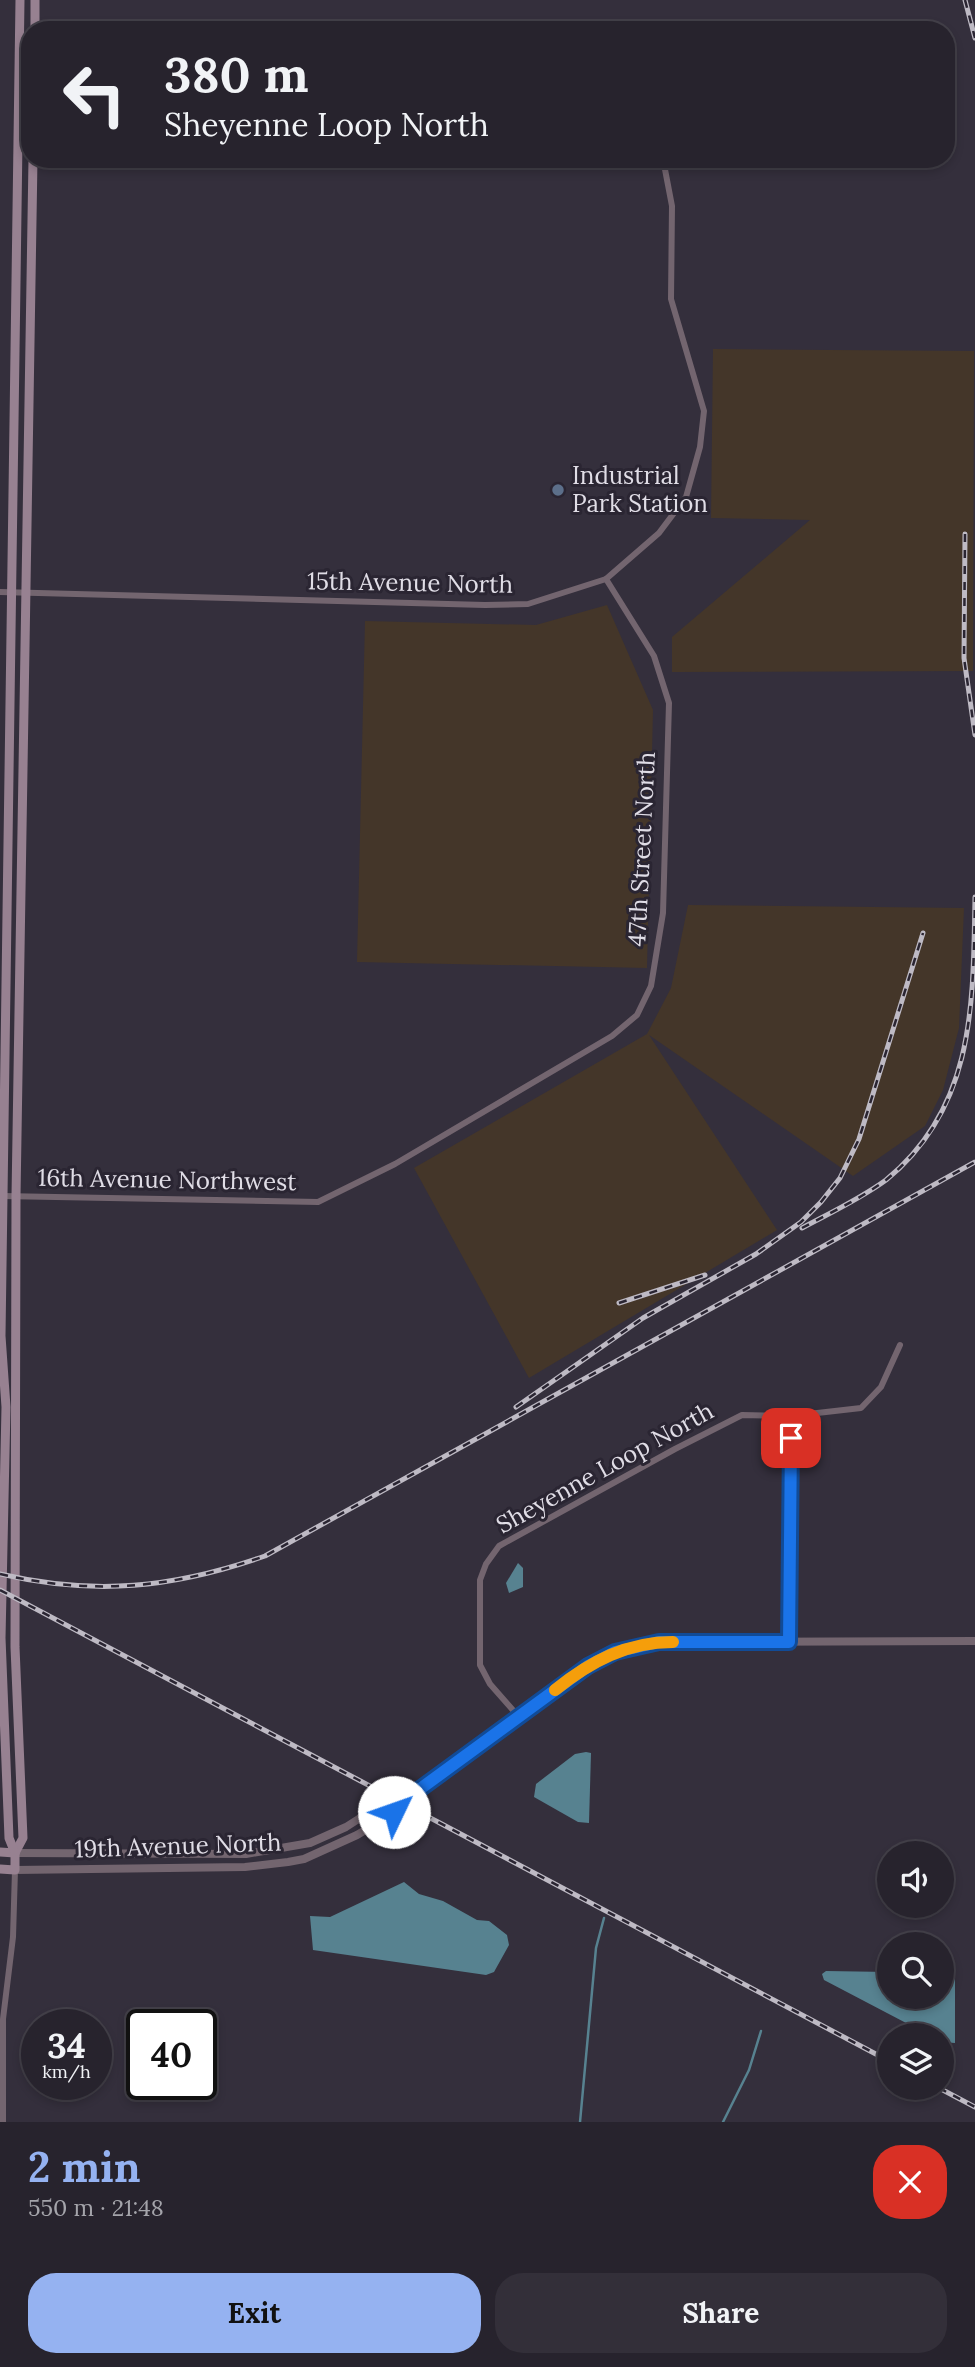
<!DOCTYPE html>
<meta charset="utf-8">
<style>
body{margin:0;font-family:Lora,serif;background:#332f39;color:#f1f3f6;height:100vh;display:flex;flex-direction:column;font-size:26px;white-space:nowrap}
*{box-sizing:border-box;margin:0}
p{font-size:23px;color:#a4a4aa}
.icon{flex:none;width:38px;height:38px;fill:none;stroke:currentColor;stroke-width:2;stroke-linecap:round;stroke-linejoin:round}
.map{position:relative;height:2122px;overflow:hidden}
.panel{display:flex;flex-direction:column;background:#27232d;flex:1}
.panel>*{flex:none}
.hud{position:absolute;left:21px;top:21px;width:934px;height:147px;border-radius:28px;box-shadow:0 4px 10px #0003,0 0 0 2px #434049;background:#27232d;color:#f1f3f6;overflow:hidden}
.controls{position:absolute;left:877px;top:1841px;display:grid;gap:14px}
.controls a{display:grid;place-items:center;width:77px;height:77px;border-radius:50%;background:#27232d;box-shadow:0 4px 10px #0003,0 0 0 2px #434049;font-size:35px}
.speed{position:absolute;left:21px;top:2009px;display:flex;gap:14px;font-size:35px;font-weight:700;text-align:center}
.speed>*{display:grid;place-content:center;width:91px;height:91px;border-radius:50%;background:#27232d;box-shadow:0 4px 10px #0003,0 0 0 2px #434049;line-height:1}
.speed small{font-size:18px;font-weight:400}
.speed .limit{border:4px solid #111;border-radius:10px;background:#fff;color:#111}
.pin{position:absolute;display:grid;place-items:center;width:60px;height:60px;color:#fff;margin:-30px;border-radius:14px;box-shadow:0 4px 10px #0006}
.me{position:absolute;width:77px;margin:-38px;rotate:48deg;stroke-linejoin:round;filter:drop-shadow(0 0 5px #0008)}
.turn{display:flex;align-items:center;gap:24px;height:147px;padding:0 28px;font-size:32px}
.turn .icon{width:91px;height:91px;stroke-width:2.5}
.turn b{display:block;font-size:49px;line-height:60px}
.round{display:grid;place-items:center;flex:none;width:74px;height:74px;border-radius:28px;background:#332f39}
.overview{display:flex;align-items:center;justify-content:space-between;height:119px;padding:0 28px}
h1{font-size:42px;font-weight:800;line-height:52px;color:#95b2f1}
.button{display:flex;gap:14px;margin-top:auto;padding:14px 28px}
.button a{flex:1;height:80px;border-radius:28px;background:#95b2f1;color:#111;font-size:28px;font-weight:800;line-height:80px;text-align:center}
.button a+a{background:#332f39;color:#f1f3f6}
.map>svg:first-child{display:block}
.industrial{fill:#443629}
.water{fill:#578290}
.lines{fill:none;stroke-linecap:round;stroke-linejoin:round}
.stream{stroke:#578290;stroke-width:2.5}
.minor{stroke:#73656f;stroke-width:6}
.tertiary{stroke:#73656f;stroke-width:8}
.secondary{stroke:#978191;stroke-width:9}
.rail-casing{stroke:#bebac4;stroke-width:5}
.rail{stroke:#2a2532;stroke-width:2.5;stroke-dasharray:8;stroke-linecap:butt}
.route-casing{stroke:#114b97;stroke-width:18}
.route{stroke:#1a73e8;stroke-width:12}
.slow{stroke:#f59e0b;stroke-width:12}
.service-dot{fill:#5c6f8a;stroke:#2a2532;stroke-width:2.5}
.labels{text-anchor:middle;stroke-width:6;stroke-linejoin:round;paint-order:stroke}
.poi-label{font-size:24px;fill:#e0dde6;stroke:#2a2532;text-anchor:start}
.street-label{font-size:24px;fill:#e0dde6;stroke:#2a2532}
</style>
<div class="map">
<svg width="975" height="2122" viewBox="0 0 975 2122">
<rect width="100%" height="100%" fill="#342f3c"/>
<!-- industrial -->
<g class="industrial">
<path d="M 713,349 L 974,351 L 973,671 L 672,672 L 672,637 L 810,520 L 711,518 Z"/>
<path d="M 607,605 L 653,710 L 647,968 L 357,962 L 365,621 L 536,625 Z"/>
<path d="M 688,905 L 964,908 L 959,1028 L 943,1090 L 925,1126 L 853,1176 L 649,1035 L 777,1230 L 529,1378 L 414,1168 L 647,1034 L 671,988 Z"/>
</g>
<!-- water -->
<g class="water">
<path d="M 518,1563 L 523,1568 L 523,1587 L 509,1593 L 506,1583 Z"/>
<path d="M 586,1752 L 591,1753 L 589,1823 L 578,1822 L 534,1797 L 536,1784 L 575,1754 Z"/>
<path d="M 404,1882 L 419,1894 L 443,1901 L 477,1920 L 489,1921 L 507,1935 L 509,1945 L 494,1972 L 486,1975 L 313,1950 L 310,1916 L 330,1917 Z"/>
<path d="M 826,1971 L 889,1972 L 889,1997 L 942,1997 L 942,1973 L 955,1973 L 955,2043 L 942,2042 L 942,2035 L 929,2035 L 824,1980 L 822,1974 Z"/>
</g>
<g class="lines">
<!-- stream -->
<g class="stream">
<path d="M 580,2122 L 596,1948 L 604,1918"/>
<path d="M 723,2122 L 749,2070 L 761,2031"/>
</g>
<!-- minor -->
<g class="minor">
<path d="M 0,592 L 485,605 L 528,604 L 606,579 L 659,533 L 686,497 L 700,447 L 704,411 L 671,299 L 672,206 L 663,159"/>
<path d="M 2,1196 L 318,1202 L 395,1164 L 612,1036 L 637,1015 L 651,986 L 663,913 L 669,703 L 654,656 L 606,579"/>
<path d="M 789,1642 L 791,1416"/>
<path d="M 519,1717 L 490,1684 L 480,1665 L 480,1580 L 486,1564 L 499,1546 L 675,1449 L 742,1415 L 791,1416 L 861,1408 L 881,1387 L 900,1345"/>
<path d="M 3,2122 L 3,2019 L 13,1937 L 15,1870"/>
</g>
<!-- tertiary -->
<g class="tertiary">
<path d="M 15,1853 L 246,1854 L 310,1843 L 346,1827 L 382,1804 L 420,1789 L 601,1658 L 632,1647 L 659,1642 L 975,1641"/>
<path d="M 15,1870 L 245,1867 L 288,1862 L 304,1859 L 357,1835 L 407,1805 L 418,1791"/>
</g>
<!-- secondary -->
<g class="secondary">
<path d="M 35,30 L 35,0"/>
<path d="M 0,1852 L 15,1853"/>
<path d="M 15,1853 L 23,1838 L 15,1647 L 16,1196 L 33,159"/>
<path d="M 0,1869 L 15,1870 L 15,1853 L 9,1838 L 1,1638 L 6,1407 L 1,1336 L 20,0"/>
</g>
<!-- rail casing -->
<g class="rail-casing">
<g id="rail">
<path d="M 965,0 L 975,38"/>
<path d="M 965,534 L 964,658 L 975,735"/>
<path d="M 802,1228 C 830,1213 860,1199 886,1180 C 975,1107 973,1006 975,897"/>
<path d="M 619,1303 L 705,1275"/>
<path d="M 516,1407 L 643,1318 L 756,1254 L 801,1222 L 821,1202 L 840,1178 L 859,1139 L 923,933"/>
<path d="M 0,1574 C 95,1596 173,1588 265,1556 L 975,1162"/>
<path d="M 0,1590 L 889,2061"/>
<path d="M 939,2088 L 975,2107"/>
</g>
</g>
<!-- rail -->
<use href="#rail" class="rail"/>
</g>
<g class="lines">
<!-- route casing -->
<g class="route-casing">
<path id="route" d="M 394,1812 L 407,1805 L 420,1789 L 588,1666 L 615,1652 L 659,1642 L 789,1642 L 791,1438"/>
</g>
<!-- route -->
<use href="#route" class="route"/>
<!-- slow -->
<path class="slow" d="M 555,1690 C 591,1661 627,1642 673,1642"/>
</g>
<!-- markers -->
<circle class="service-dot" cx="558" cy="490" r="7"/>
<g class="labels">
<!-- poi labels -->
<g class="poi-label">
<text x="572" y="484">Industrial<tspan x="572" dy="28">Park Station</tspan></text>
</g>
<!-- street labels -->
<g class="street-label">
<text transform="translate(410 583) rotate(1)" y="8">15th Avenue North</text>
<text transform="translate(642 849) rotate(-87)" y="8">47th Street North</text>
<text transform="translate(167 1180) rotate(1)" y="8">16th Avenue Northwest</text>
<text transform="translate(605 1468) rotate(-29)" y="8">Sheyenne Loop North</text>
<text transform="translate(178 1846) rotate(-2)" y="8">19th Avenue North</text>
</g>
</g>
</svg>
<div class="controls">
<a><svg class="icon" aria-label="sound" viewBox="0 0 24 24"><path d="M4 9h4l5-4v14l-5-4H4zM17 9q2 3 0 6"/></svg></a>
<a><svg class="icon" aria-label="search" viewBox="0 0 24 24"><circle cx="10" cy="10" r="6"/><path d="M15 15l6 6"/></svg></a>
<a><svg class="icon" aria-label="layers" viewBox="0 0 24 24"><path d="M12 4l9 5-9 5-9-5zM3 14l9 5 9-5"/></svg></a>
</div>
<div class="speed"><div>34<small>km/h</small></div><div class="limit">40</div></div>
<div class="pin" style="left:791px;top:1438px;background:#d93025"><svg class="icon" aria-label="arrive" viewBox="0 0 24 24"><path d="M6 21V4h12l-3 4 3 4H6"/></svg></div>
<svg class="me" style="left:394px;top:1812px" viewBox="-20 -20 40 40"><circle r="19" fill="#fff"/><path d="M0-13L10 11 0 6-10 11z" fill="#1a73e8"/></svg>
<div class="hud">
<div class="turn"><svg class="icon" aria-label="left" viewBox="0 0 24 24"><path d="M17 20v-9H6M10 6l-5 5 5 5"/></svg><div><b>380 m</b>Sheyenne Loop North</div></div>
</div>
</div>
<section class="panel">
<div class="overview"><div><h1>2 min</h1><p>550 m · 21:48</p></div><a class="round" style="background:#d93025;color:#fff"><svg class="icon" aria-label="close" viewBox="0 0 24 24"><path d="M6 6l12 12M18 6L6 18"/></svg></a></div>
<div class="button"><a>Exit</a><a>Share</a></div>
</section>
